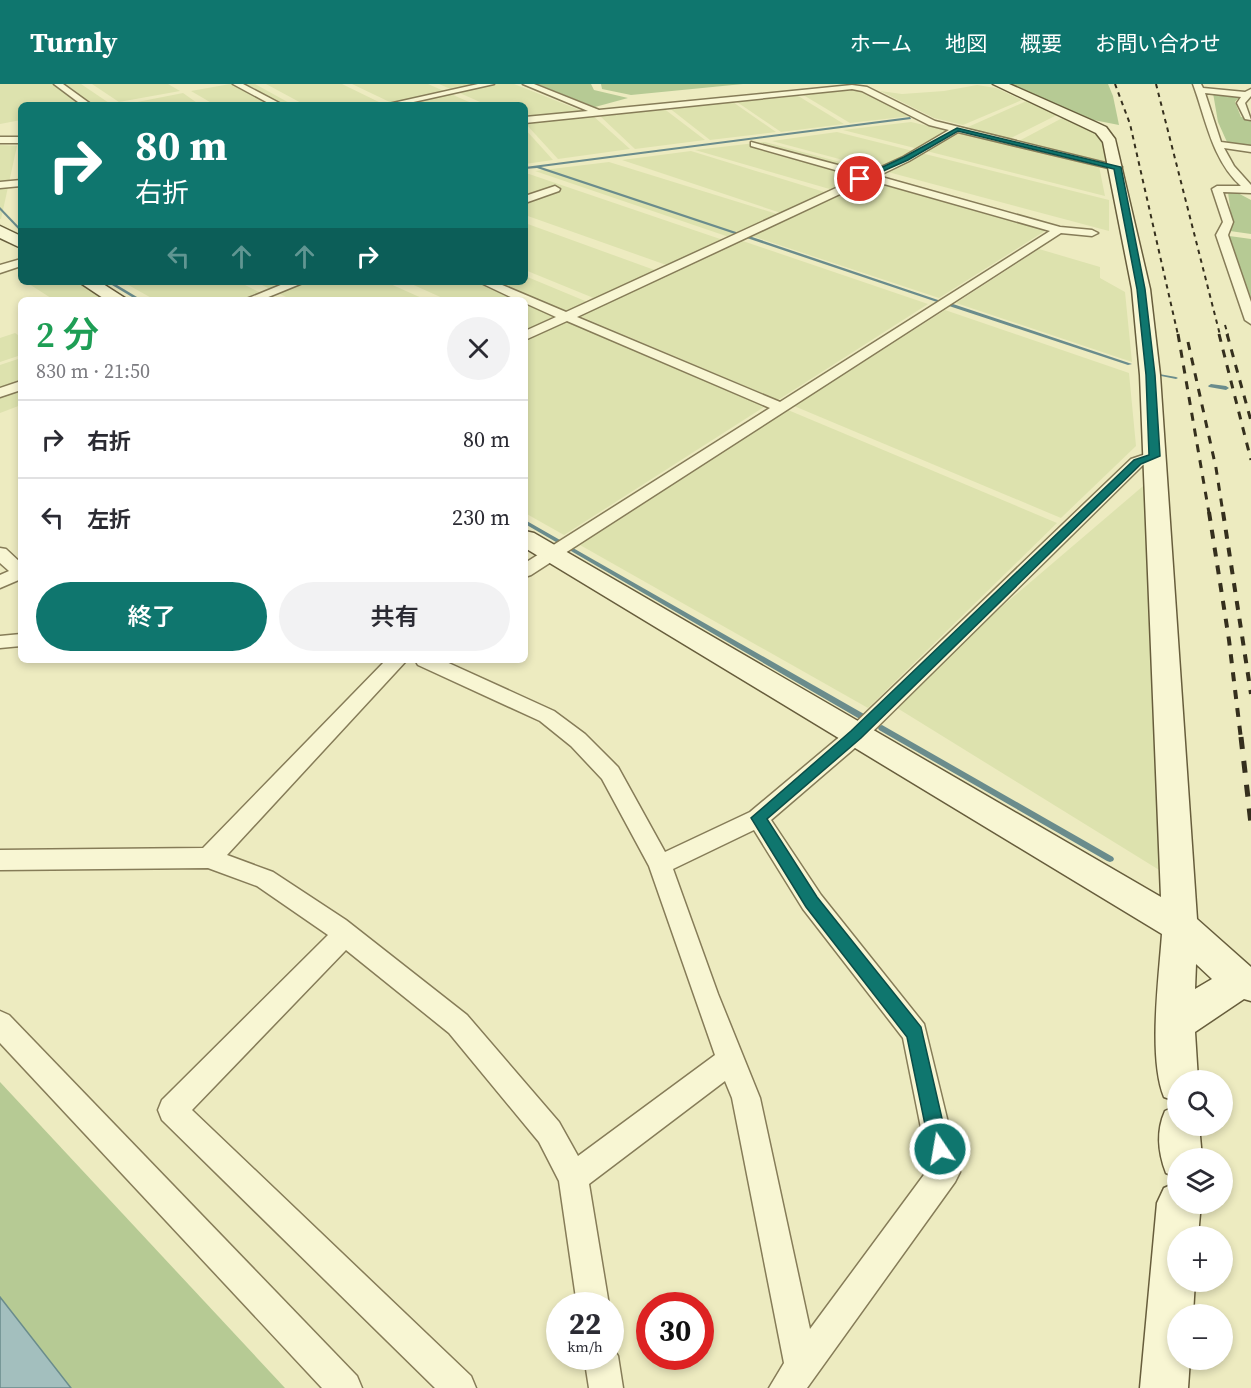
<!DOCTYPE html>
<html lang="ja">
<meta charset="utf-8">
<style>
body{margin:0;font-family:"Source Serif 4","Noto Sans JP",serif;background:#f2f2f3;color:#2b2b33;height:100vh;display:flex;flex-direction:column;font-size:22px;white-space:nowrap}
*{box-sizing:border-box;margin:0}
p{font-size:20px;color:#7c7c81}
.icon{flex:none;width:33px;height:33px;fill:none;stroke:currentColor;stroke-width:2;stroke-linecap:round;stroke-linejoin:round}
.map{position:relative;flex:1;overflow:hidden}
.drawer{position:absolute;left:18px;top:213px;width:510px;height:366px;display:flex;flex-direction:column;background:#fff;border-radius:9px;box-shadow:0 3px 9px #0003}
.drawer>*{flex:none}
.banner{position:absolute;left:18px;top:18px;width:510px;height:183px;border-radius:9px;box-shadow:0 3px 9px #0003;background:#0f766e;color:#fff;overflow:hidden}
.fabs{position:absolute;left:1167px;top:986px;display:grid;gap:12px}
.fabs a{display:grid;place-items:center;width:66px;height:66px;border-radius:50%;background:#fff;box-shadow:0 3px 9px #0003;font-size:30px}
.speed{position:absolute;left:546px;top:1208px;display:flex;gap:12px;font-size:30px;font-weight:700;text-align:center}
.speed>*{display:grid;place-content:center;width:78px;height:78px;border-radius:50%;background:#fff;box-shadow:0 3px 9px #0003;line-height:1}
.speed small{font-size:15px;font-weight:400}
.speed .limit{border:9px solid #d22;background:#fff;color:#111}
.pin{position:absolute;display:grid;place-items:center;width:51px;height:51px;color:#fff;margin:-26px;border:3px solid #fff;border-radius:50%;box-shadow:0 2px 6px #0007}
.me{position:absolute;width:66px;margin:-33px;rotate:348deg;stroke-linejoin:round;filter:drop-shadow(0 0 4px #0008)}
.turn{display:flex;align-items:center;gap:21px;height:126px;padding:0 18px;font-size:27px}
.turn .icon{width:78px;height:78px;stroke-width:2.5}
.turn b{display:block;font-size:42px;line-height:51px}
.lanes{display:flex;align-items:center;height:57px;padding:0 18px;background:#0003;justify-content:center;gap:30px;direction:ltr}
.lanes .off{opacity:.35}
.round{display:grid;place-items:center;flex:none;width:63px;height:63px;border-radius:32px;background:#f2f2f3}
.summary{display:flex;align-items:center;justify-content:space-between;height:102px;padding:0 18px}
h1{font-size:36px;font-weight:600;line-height:45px;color:#1e9e55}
.action{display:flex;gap:12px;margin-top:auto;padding:12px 18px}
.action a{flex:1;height:69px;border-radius:36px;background:#0f766e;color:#fff;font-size:24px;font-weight:600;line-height:69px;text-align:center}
.action a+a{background:#f2f2f3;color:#2b2b33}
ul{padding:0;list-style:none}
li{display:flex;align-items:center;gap:18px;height:78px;padding:0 18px;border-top:2px solid #e1e1e2}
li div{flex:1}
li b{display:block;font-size:22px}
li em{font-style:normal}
header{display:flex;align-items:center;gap:36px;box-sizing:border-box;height:84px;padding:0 30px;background:#0f766e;color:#fff}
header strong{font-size:28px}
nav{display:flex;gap:33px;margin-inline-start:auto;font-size:21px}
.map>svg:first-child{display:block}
.farmland{fill:#dde2ae}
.green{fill:#b6ca94}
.water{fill:#a3bfbe;stroke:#6a8c8c;stroke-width:1.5}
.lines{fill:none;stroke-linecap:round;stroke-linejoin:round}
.stream{fill:#6a8c8c;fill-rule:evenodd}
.street-casing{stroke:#867c58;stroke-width:3}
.secondary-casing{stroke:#675d3c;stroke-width:3}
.street{fill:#f8f6d3;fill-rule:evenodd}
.secondary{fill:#f8f6d3;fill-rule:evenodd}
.rail-far3{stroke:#352f1d;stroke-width:2;stroke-dasharray:4.5 4.5;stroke-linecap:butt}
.rail-far2{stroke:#352f1d;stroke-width:3;stroke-dasharray:8 8;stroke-linecap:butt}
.rail-far1{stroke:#352f1d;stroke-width:4;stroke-dasharray:9 9;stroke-linecap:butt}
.rail{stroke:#352f1d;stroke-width:5;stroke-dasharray:12 12;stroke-linecap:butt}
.route{fill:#0f766e;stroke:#0a4d48;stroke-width:1.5}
</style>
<header>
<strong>Turnly</strong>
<nav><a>ホーム</a><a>地図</a><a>概要</a><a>お問い合わせ</a></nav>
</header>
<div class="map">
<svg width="1251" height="1304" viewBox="0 0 1251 1304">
<rect width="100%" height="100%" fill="#edebc0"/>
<!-- farmland -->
<g class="farmland">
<path d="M 0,0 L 81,0 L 109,19 L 21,21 L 21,36 L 0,40 Z"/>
<path d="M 92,0 L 168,0 L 180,7 L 119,18 Z"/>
<path d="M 230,0 L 255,0 L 293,21 L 215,21 L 191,7 Z"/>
<path d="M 266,0 L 342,0 L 385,21 L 305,21 Z"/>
<path d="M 352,0 L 428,0 L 476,21 L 396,21 Z"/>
<path d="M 439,0 L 514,0 L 582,27 L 525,32 L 525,21 L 487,21 Z"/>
<path d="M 977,1 L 996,4 L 1022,16 L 963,41 L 934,34 L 880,7 L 902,10 L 944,7 Z"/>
<path d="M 858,6 L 911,32 L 850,39 L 800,9 Z"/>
<path d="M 183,9 L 200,21 L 122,21 Z"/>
<path d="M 795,10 L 844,40 L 781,48 L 734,16 Z"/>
<path d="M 1031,15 L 1063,28 L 1005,57 L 968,43 Z"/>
<path d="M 730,16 L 776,48 L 710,56 L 668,23 Z"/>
<path d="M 663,24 L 705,56 L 635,65 L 599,31 Z"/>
<path d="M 592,31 L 630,65 L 558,75 L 525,39 Z"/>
<path d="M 1068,31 L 1101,46 L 1117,83 L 1015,59 Z"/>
<path d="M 911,38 L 1099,82 L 1105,112 L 843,46 Z"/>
<path d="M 525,45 L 553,76 L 525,80 Z"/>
<path d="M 837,48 L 1109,116 L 1109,147 L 772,57 Z"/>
<path d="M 765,58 L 874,87 L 833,106 L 695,66 Z"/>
<path d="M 0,61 L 17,62 L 1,135 L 0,135 Z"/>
<path d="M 691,67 L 831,110 L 787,131 L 622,76 Z"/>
<path d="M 609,78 L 777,130 L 729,153 L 535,87 Z"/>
<path d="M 525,90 L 529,90 L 726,157 L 672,183 L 525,131 Z"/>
<path d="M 868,94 L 1048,145 L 939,214 L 749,151 Z"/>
<path d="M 525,139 L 660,188 L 601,217 L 525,186 Z"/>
<path d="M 737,155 L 928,220 L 778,316 L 577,231 Z"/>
<path d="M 1039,165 L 1100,183 L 1100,194 L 1125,208 L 1132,278 L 956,219 Z"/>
<path d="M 525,192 L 590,219 L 525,250 L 525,216 L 447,216 L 407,198 L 525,198 Z"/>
<path d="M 26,198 L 88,198 L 119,216 L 54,216 Z"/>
<path d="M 123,198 L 239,198 L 275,216 L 155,216 Z"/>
<path d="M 256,198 L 386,198 L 426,216 L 292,216 Z"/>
<path d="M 945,226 L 1129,289 L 1136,362 L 1061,434 L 794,322 Z"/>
<path d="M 569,236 L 767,321 L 564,451 L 525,429 L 525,257 Z"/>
<path d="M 15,249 L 21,253 L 21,271 L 0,278 L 0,254 Z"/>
<path d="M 21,274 L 21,301 L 0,309 L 0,281 Z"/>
<path d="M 21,303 L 21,321 L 0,329 L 0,311 Z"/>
<path d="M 788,326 L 1057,439 L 868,624 L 580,461 Z"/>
<path d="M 1156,391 L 1177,797 L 889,619 Z"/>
</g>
<!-- green -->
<g class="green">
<path d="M 537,0 L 591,0 L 594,6 L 628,14 L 595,23 Z"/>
<path d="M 601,0 L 743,0 L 631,11 L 602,5 Z"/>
<path d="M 999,0 L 1108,0 L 1113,12 L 1119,41 L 1068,31 Z"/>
<path d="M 1213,9 L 1241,11 L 1235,18 L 1241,33 L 1251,35 L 1251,63 L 1227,58 L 1218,38 Z"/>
<path d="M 1234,107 L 1251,116 L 1251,150 L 1230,147 L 1232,139 L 1228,108 Z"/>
<path d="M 1222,151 L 1251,155 L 1251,229 L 1248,229 L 1241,187 L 1232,179 Z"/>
<path d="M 0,998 L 285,1304 L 0,1304 Z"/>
</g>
<!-- water -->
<path class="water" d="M 0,1213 L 71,1304 L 0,1304 Z"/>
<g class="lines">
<!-- stream -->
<g class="stream">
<path d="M 910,33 L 911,35 L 541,83 L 736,148 L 737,149 L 735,150 L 537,84 L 525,85 L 525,83 Z"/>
<path d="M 0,123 L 21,145 L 21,148 L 0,126 Z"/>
<path d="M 741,150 L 743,150 L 941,217 L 937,218 L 741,152 Z"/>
<path d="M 107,198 L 112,198 L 142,216 L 137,216 Z"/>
<path d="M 946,219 L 950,219 L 1132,280 L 1128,281 L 946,221 Z"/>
<path d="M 1159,290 L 1176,293 L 1178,294 L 1176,295 L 1161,292 L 1159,292 Z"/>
<path d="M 1211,300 L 1226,302 L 1229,304 L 1226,306 L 1209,303 L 1208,302 Z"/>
<path d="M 525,436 L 560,456 L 561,457 L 560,458 L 556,458 L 525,440 Z"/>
<path d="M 573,464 L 864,630 L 865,632 L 864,634 L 858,634 L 571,467 L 570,466 Z"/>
<path d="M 882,641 L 1113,773 L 1114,775 L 1113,777 L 1110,778 L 1107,777 L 879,646 L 878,644 L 879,642 Z"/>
</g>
<!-- street casing -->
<g class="street-casing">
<g id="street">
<path d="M 54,0 L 63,0 L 92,21 L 82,21 Z"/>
<path d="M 233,0 L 243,0 L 283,21 L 272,21 Z"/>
<path d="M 478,0 L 494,0 L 400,21 L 384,21 Z"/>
<path d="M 523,0 L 534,0 L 599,26 L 852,1 L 867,3 L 935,37 L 1122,83 L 1117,86 L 958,48 L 909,77 L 878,92 L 1060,143 L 1092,146 L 1098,149 L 1092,152 L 1061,149 L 531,491 L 525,493 L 525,479 L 770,324 L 567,237 L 525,256 L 525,247 L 556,233 L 525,219 L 525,216 L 517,216 L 479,198 L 495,198 L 566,228 L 860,93 L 751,62 L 751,58 L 868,89 L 903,73 L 949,46 L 929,41 L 862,7 L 852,5 L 525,39 L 525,33 L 588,27 ZM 870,96 L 1050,147 L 780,318 L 577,233 Z"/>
<path d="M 1193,0 L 1201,0 L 1203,4 L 1245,8 L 1251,5 L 1251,12 L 1245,19 L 1251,36 L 1245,35 L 1237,19 L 1241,13 L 1205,9 L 1221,58 L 1251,62 L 1251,68 L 1224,64 L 1234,82 L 1251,101 L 1251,109 L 1223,108 L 1233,138 L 1228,151 L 1251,218 L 1251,240 L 1245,236 L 1216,151 L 1223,138 L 1212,105 L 1217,102 L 1241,102 C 1212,76 1206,35 1193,0 Z"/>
<rect x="0" y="53" width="21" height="6"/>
<path d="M 21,96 L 21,102 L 0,104 L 0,98 Z"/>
<path d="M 555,102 L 560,105 L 559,107 L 525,119 L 525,112 Z"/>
<path d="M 21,175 L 21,182 L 0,189 L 0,181 Z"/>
<path d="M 288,198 L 305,198 L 261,216 L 244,216 Z"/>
<path d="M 21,297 L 21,306 L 0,313 L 0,304 Z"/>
<path d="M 1155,367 L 1160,369 L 1163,372 L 1160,375 L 1143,381 L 863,657 L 771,736 L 821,811 L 924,940 L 960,1088 L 955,1098 L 807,1304 L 769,1304 L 784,1279 L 732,1014 L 725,997 L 589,1100 L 609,1221 L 577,1221 L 559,1097 L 539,1058 L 449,949 L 346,866 L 192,1026 L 471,1292 L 476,1304 L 435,1304 L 162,1036 L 158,1026 L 162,1016 L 328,851 L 257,802 L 208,784 L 0,786 L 0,766 L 203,764 L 386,576 L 407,576 L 227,771 L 273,788 L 346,836 L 467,931 L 559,1038 L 578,1072 L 715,971 L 649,782 L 602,695 L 571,662 L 540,637 L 418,581 L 415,576 L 442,576 L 554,627 L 585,650 L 618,683 L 665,768 L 750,728 L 849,645 L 1131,375 ZM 754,746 L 803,825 L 903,954 L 929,1084 L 810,1245 L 760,1014 L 718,910 L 673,785 Z"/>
<path d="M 0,464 L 6,465 L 21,479 L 21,495 L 0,504 L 0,491 L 9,487 L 0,479 Z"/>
<path d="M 21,550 L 21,562 L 0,564 L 0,552 Z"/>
<path d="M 0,927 L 9,931 L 357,1292 L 362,1304 L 322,1304 L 0,959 Z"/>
<path d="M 610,1259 L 618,1272 L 623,1304 L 589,1304 L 584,1272 L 610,1272 Z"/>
</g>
</g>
<!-- secondary casing -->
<g class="secondary-casing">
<g id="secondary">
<path d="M 993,0 L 1009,0 L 1093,37 L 1106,43 L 1115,55 L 1150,205 L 1160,291 L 1197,835 L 1251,883 L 1251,917 L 1244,915 L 1195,948 L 1198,996 L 1178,996 L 1178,1018 L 1164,1013 C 1148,974 1159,893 1162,850 L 525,464 L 525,447 L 534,449 L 1161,813 L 1140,291 L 1132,205 L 1103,58 L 1096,49 ZM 1196,880 L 1212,895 L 1195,905 Z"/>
<path d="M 0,142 L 21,152 L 21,164 L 0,154 Z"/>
<path d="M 79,198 L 100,198 L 128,216 L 106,216 Z"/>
<path d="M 1178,1021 L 1178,1041 L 1199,1041 L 1202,1074 L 1178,1074 L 1178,1094 L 1166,1089 C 1158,1068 1156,1047 1165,1027 Z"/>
<path d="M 1178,1098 L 1178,1119 L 1201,1119 L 1198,1152 L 1178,1152 L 1178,1197 L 1195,1197 L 1193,1230 L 1178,1230 L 1178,1275 L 1190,1275 L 1188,1304 L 1140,1304 L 1157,1119 L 1164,1104 Z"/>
</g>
</g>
<!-- street -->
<use href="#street" class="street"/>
<!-- secondary -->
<use href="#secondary" class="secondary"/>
<!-- rail-far3 -->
<g class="rail-far3">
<path d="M 1115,0 L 1130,40 L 1178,251"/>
<path d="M 1156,0 L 1220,251"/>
<path d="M 1225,241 L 1228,251"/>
</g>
<!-- rail-far2 -->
<g class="rail-far2">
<path d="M 1178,250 L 1209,429"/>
<path d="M 1219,250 L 1251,376"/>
<path d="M 1227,250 L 1251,337"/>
<path d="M 1188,258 L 1216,384 L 1223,429"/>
</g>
<!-- rail-far1 -->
<g class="rail-far1">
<path d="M 1209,428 L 1229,556 L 1241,655"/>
<path d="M 1223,428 L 1251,610"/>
</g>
<!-- rail -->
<path class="rail" d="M 1241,653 L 1251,740"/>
</g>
<!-- route -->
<path class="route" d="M 957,44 L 1121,83 L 1145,205 L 1155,291 L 1160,372 L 1141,380 L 861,654 L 767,735 L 817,813 L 921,943 L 949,1065 L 946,1071 L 940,1074 L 933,1071 L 930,1065 L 907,953 L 806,823 L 751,734 L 851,647 L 1134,376 L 1149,371 L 1146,291 L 1137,205 L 1114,85 L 958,47 L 908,76 L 863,96 L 857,95 L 904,73 Z"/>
</svg>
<div class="fabs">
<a><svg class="icon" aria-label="search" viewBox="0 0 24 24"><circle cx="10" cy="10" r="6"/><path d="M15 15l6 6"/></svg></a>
<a><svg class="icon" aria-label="layers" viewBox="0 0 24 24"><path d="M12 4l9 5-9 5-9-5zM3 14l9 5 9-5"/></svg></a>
<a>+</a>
<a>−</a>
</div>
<div class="speed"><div>22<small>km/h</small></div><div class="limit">30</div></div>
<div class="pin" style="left:860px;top:95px;background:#d93025"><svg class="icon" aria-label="arrive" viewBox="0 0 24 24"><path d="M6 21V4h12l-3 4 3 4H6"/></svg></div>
<svg class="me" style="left:940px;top:1065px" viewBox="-20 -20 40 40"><circle r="17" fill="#0f766e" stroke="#fff" stroke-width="3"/><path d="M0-11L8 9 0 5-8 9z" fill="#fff"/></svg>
<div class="banner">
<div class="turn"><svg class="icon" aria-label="right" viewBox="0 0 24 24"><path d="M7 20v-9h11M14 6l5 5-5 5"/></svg><div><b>80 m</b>右折</div></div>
<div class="lanes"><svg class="icon off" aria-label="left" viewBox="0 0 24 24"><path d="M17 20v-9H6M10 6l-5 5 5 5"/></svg><svg class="icon off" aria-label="ahead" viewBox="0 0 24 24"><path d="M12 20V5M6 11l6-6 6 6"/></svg><svg class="icon off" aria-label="ahead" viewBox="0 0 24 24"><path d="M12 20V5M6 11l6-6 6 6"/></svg><svg class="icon" aria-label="right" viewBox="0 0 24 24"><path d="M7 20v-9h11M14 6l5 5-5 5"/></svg></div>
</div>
<section class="drawer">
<div class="summary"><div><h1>2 分</h1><p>830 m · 21:50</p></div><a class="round"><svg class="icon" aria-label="close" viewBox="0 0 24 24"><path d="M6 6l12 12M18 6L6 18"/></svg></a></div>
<ul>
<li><svg class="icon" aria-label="right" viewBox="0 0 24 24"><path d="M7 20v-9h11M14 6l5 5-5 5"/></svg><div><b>右折</b></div><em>80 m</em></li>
<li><svg class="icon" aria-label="left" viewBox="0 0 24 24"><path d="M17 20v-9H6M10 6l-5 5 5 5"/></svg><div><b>左折</b></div><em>230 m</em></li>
</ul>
<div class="action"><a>終了</a><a>共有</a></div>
</section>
</div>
